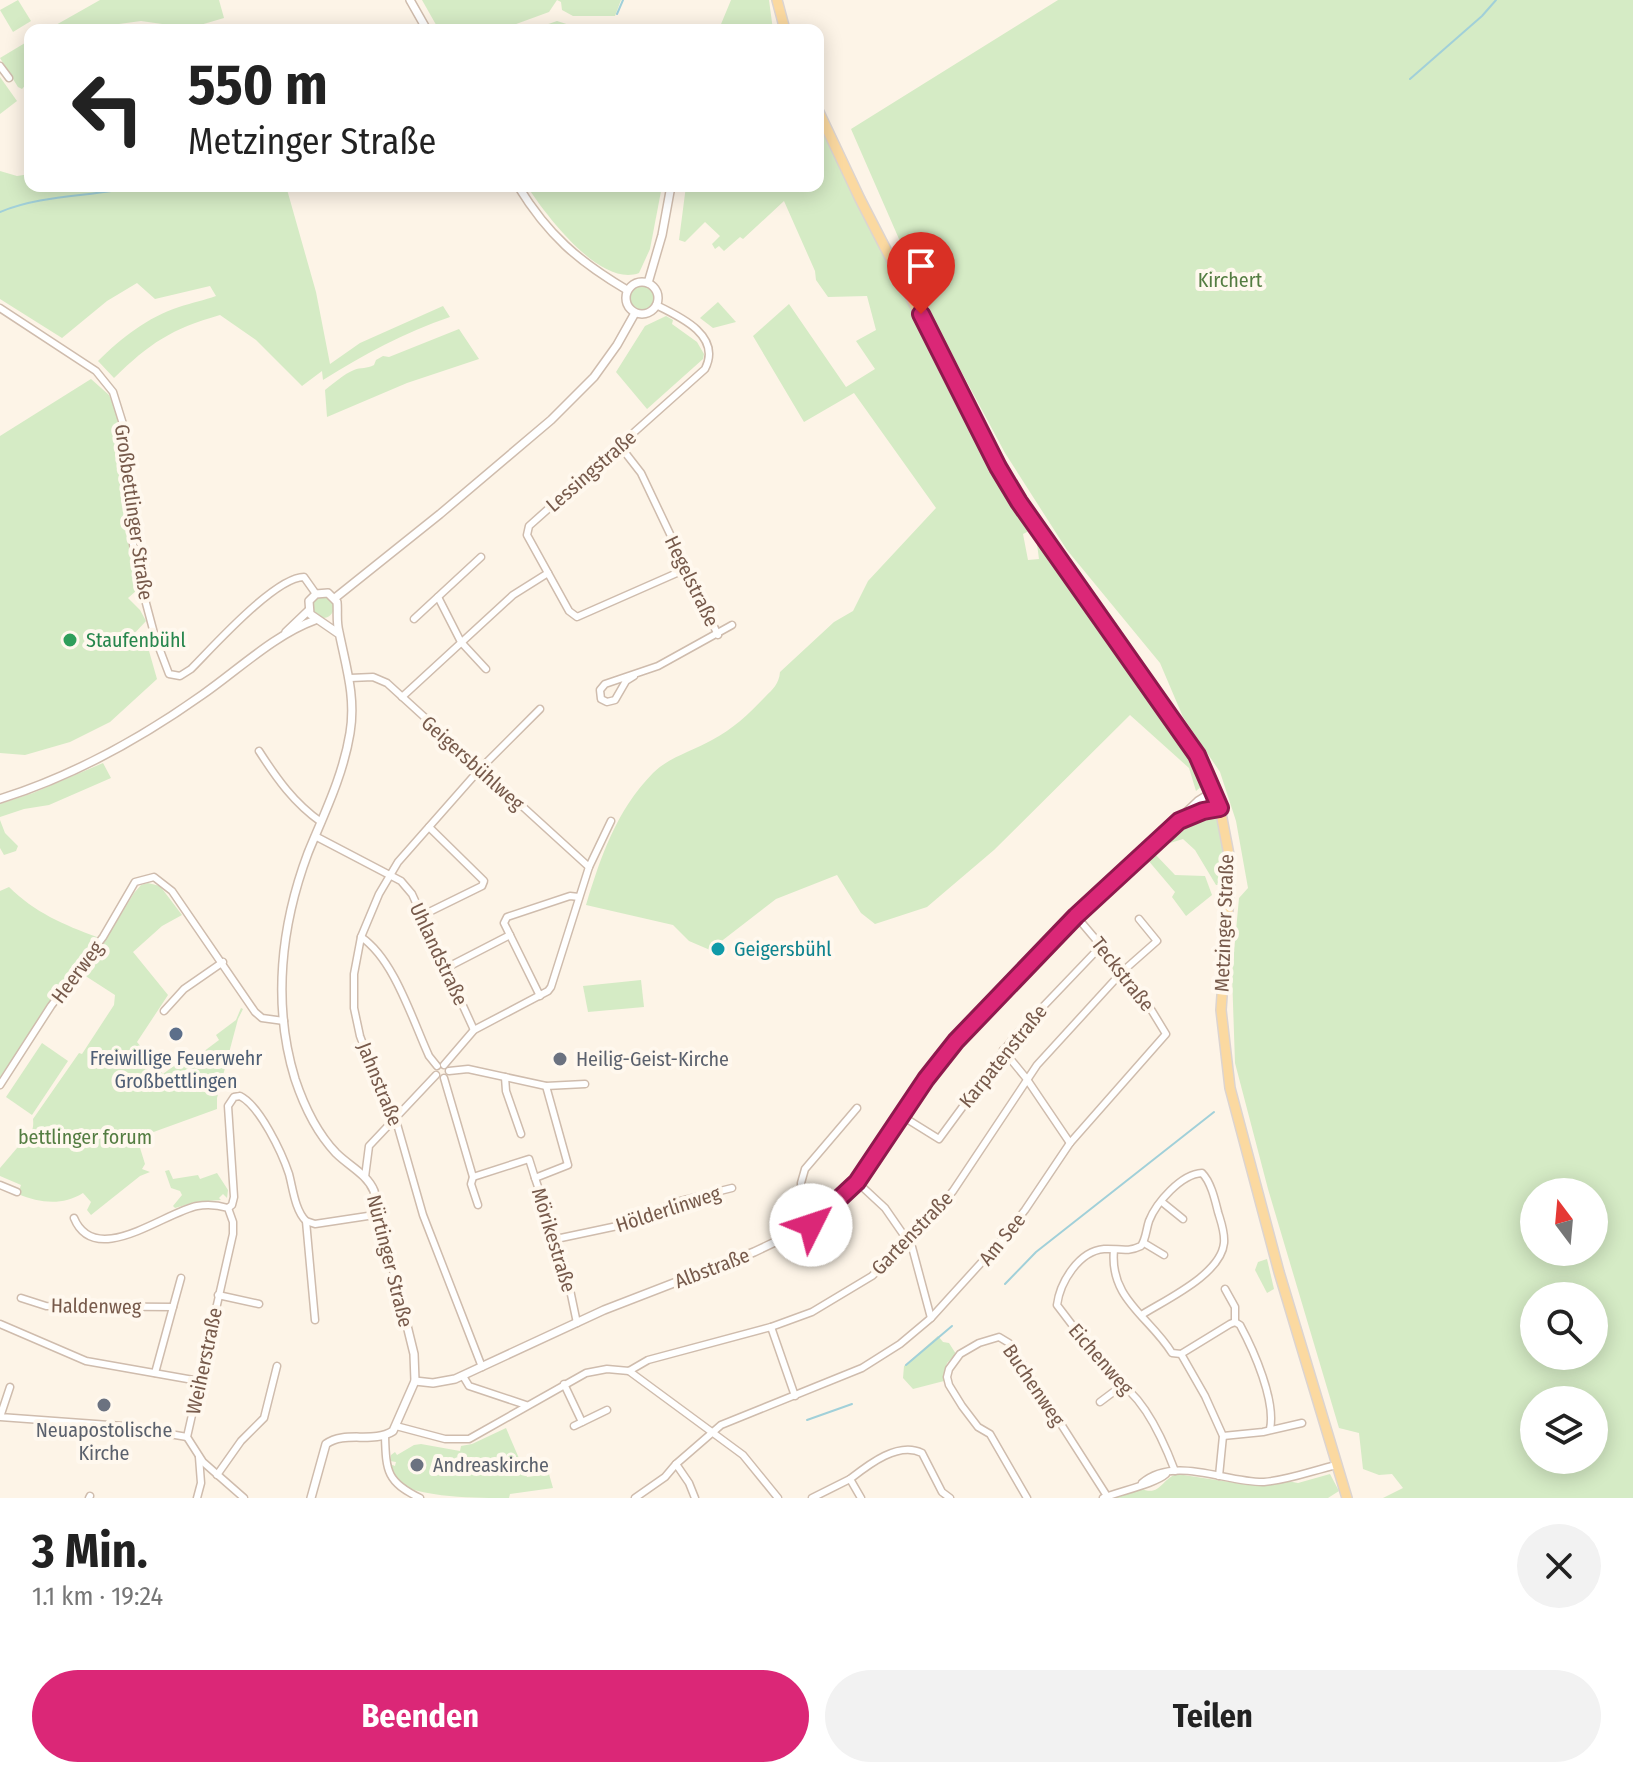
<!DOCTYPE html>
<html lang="de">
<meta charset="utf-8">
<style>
body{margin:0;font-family:"Fira Sans Condensed",sans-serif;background:#f2f2f2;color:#222;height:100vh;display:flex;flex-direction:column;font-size:30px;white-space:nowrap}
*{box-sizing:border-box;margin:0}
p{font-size:26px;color:#767676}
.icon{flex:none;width:44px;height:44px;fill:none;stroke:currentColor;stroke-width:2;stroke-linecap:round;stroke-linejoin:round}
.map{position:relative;height:1498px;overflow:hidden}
.side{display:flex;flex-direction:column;background:#fff;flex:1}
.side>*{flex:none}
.hud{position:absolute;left:24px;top:24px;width:800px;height:168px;border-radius:16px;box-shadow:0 4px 20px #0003;background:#fff;color:#222;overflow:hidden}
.needle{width:52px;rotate:344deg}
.buttons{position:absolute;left:1520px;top:1178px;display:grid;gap:16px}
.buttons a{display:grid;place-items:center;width:88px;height:88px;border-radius:50%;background:#fff;box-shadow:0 4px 20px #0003;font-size:40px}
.pin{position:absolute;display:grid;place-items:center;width:68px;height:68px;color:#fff;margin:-82px -34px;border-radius:50% 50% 50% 0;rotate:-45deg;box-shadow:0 0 8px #0007}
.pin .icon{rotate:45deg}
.me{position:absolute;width:88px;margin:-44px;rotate:49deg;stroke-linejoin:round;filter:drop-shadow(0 0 6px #0008)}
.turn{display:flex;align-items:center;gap:28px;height:168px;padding:0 32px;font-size:36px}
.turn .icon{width:104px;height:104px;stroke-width:2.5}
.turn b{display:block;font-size:56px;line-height:68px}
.round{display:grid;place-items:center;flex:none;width:84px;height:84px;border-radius:42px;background:#f2f2f2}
.overview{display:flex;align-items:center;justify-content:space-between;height:136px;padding:0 32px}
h1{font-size:48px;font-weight:700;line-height:60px}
.action{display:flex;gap:16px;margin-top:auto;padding:16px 32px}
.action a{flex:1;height:92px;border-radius:48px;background:#db2777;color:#fff;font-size:32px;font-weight:700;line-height:92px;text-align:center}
.action a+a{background:#f2f2f2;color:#222}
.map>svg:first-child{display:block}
.green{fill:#d5ebc5;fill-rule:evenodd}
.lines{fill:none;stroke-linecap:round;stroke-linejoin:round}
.stream{stroke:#a1d0d9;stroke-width:2}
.minor-casing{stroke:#cfbcad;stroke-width:9}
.tertiary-casing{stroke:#cfbcad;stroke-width:10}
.primary-casing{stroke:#dcd4d0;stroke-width:12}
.minor{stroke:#fff;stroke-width:6}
.tertiary{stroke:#fff;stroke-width:7}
.primary{stroke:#fbd9a0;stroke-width:9}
.route-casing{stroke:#8e194d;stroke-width:20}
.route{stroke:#db2777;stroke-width:14}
.leisure-dot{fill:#2e9e5b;stroke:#fff8ee;stroke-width:3}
.culture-dot{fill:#0f9aa8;stroke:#fff8ee;stroke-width:3}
.service-dot{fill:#5c6f8a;stroke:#fff8ee;stroke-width:3}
.worship-dot{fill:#6b7280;stroke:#fff8ee;stroke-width:3}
.labels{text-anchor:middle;stroke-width:8;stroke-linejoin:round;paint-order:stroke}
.park-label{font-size:20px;fill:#547d42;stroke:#fff8ee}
.street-label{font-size:20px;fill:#775a4b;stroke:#fff8ee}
.leisure-label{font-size:20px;fill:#27864d;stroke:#fff8ee;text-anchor:start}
.culture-label{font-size:20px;fill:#0d838f;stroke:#fff8ee;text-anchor:start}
.service-label{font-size:20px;fill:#4e5e75;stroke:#fff8ee}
.worship-label{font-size:20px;fill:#5b616d;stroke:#fff8ee;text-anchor:start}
</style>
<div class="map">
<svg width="1633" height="1498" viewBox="0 0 1633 1498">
<rect width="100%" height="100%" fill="#fdf4e7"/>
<!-- green -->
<g class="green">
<path d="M 18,0 L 31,21 L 13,32 L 0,10 Z"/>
<path d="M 100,0 L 219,0 L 224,18 L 190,28 L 141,21 L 75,30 L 47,30 Z"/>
<path d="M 422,0 L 621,0 L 615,16 L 573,16 L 562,10 L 561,2 L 557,0 L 549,12 L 500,30 L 439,30 Z"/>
<path d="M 731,0 L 769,0 L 773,30 L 714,30 L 719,29 Z"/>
<path d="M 1058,0 L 1633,0 L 1633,1498 L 1383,1498 L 1403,1488 L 1392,1474 L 1379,1475 L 1363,1469 L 1359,1433 L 1339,1428 L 1268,1189 L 1235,1063 L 1232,974 L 1239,898 L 1248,888 L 1236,821 L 1220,772 L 1183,717 L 1160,663 L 1067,550 L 1005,453 L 937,326 L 851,129 ZM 1534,1192 L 1594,1192 L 1594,1252 L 1534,1252 ZM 1594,1296 L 1594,1356 L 1534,1356 L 1534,1296 ZM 1594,1400 L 1594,1460 L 1534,1460 L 1534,1400 Z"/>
<path d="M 557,21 L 585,30 L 531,30 Z"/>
<path d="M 30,40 L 30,80 L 22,89 L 18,87 L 0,58 Z"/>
<path d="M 0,77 L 17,101 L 0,114 Z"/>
<path d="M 818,122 L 989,461 L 1033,529 L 1023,534 L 1028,560 L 1039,559 L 1037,544 L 1042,541 L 1187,748 L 1200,772 L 1202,786 L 1196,791 L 1189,768 L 1130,715 L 994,850 L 927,907 L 875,924 L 861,913 L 837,875 L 776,899 L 710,950 L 689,941 L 673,925 L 586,905 C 601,856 616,811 653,773 C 669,757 693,751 712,740 C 733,729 749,714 765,697 C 773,689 779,684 780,672 L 834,622 L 853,611 L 868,581 L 936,508 L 854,393 L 804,422 L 753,336 L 789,304 L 846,387 L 875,369 L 856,341 L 876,330 L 867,296 L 828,297 L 816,280 L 815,271 L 784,201 L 743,239 L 740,237 L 724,251 L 719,246 L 715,249 L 712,244 L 720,236 L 705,222 L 685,242 L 679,240 L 686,186 L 818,186 Z"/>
<path d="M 0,171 L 17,176 L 30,174 L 30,186 L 286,186 L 316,292 L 330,364 L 360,343 L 443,306 L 450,317 C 405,332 363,355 323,380 L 322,371 L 302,386 L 256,340 L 220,315 C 171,329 150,343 114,378 L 98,361 C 121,338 148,317 179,307 C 191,303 205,300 216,296 L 210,286 L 155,299 L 137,283 L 107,301 L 62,338 L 0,299 Z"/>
<path d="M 527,186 L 662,186 L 650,249 L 639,273 C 600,288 545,214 527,186 Z"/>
<circle cx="642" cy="298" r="12"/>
<path d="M 718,302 L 736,322 L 713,328 L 700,318 Z"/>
<path d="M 666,316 L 673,320 L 672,324 L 697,342 L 704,354 L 703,359 L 647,409 L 616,372 L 645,326 Z"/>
<path d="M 459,329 L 479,359 L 407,383 L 327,417 L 325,390 C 334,383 344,374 354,370 C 361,367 367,369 374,365 L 376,360 L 383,356 L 389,357 Z"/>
<path d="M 91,379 L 109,395 L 117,414 L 137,580 L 137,590 L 128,598 L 140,610 L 146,621 L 132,636 L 147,644 L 157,679 L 110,722 L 70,742 L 25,755 L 0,753 L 0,436 Z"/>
<circle cx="323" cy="607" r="11"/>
<path d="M 103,763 L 111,778 L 49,805 L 24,809 L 0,817 L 0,804 L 33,793 Z"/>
<path d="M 1212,814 C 1228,829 1224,864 1224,885 L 1216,885 L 1195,850 L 1183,839 L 1170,843 L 1167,840 C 1176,824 1194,816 1212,814 Z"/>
<path d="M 0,820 L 5,833 L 18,846 L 16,851 L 4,855 L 0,848 Z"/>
<path d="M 1153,852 L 1175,875 L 1205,876 L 1212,895 L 1186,916 L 1172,897 L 1175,892 L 1147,859 Z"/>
<path d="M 148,883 L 160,886 L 182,915 L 162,926 L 133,952 L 168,995 L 137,1042 L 163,1074 L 195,1050 L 199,1055 L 219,1040 L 216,1035 L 236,1020 L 241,1008 L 243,1009 L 238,1019 L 217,1098 L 217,1109 L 137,1138 L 145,1164 L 142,1169 L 150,1172 L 140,1176 L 91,1215 L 87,1210 L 91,1202 L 83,1193 C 62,1206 40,1203 18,1194 L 21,1185 L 0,1176 L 0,1168 L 23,1141 C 32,1136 34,1128 33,1119 L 79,1053 L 82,1054 L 114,1005 L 115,995 L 84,975 L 134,893 L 141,885 Z"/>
<path d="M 9,887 C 34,912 64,925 97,937 L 0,1077 L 0,891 Z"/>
<path d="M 641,980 L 644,1007 L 588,1012 L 583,986 Z"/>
<path d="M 42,1043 L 68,1061 L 32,1115 L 6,1097 Z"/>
<path d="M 169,1170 L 173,1179 L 198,1175 L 200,1179 L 217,1173 L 228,1190 L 227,1198 L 223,1194 L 219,1198 L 221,1200 L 195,1202 L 175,1208 L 173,1206 L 182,1195 L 180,1191 L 171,1188 L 165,1171 Z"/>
<path d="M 1267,1259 L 1274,1289 L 1267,1293 L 1255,1270 L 1258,1262 Z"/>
<path d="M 938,1336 L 943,1342 L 949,1343 L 956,1354 L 947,1363 L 944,1381 L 913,1389 L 903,1378 L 904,1366 Z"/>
<path d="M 506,1428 L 527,1477 L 549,1474 L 553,1488 L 510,1494 L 509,1498 C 479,1498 418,1498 397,1482 C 393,1478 392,1469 390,1464 L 395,1466 L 396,1462 L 390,1461 L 391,1455 L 395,1452 L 397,1455 L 414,1445 L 421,1444 L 460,1451 L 461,1446 L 472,1444 Z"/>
<path d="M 1177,1474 L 1249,1485 L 1268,1485 L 1287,1481 L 1298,1483 L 1330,1474 L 1339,1491 L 1328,1498 L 1110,1498 L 1140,1488 C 1160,1498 1161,1479 1177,1474 Z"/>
</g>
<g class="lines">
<!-- stream -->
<g class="stream">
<path d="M 617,14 L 623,0"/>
<path d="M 1410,79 L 1482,16 L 1496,0"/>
<path d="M 0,212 C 43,194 93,197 138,186"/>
<path d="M 1005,1284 L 1036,1252 L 1214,1112"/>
<path d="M 906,1365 L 952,1326"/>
<path d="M 807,1420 L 852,1404"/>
</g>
<!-- minor casing -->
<g class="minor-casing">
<g id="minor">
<path d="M 0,66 L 9,78"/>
<path d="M 0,308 L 96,371 L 113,392 L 123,424 L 133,544 L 139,577 L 155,637 L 169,674 L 180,676 L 191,669 C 212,648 275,577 304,577 L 316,594"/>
<path d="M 620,446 L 641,473 L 718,635"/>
<path d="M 548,573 L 569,611 L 577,617 L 686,569"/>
<path d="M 438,597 L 461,642 L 486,669"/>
<path d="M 414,619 L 481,557"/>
<path d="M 634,676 L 626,681 L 615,700 L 607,702 L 601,699 L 600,690 L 605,684 L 658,666 L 732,625"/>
<path d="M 350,678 L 373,677 L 387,683 L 589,867"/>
<path d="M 402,697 L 513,595 L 548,573 L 527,535 L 529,526 L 705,369 C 722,336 681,317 656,305"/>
<path d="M 259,751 C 277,779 294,803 321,822"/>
<path d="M 315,836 L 401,881 L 412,894 L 474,1030"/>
<path d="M 423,915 L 482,886 L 484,881 L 429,827"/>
<path d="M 361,937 C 394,959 412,1019 429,1056 L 437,1066"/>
<path d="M 446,968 L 510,935"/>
<path d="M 540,996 L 504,923 L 507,917 L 570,896 L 579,897"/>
<path d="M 164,1011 L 184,989 L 223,962"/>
<path d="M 1003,1050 L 1026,1078 L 1070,1143"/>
<path d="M 444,1065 L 474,1030 L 548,991 L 551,987 L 589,867 L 611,821"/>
<path d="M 449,1071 L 468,1069 L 546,1086 L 585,1084"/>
<path d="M 505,1077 L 506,1091 L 521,1134"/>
<path d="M 444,1078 L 473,1177 L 529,1159 L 535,1178"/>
<path d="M 0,1085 L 51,1006 L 103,937 L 135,882 L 154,877 L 172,891 L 255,1012 L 262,1018 L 284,1021"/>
<path d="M 546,1086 L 568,1165 L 535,1178 L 565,1266 L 577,1323"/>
<path d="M 902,1116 L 939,1139 L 1014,1037 L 1102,945"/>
<path d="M 365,1177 L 369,1146 L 436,1075"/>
<path d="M 473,1177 L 471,1184 L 478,1205"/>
<path d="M 857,1182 L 885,1208 L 912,1247 L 931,1318"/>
<path d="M 0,1185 L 17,1192"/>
<path d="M 1162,1202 L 1183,1219"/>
<path d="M 228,1208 L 232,1205 L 234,1197 L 228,1106 L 234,1097 L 240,1096 C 260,1106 282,1153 289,1174 C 293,1189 295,1210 306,1221 L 315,1320"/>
<path d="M 74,1218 C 95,1269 165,1212 197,1206 C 207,1204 218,1205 228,1208 L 233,1222 L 233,1234 L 187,1437 L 203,1462 L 244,1498"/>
<path d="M 306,1221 L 315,1224 L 381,1214"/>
<path d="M 802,1231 L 801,1183 L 805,1169 L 857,1108"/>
<path d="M 556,1239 L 622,1225 L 680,1201 L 732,1188"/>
<path d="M 1144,1243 L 1164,1255"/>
<path d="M 1114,1250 C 1109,1299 1150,1317 1172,1353 L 1181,1354 L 1205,1396 L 1223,1436 L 1219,1476"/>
<path d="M 1225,1289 L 1235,1307 L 1235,1322"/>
<path d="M 218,1295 L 259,1304"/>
<path d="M 21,1298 L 46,1306 L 173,1307 L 155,1373"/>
<path d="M 173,1307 L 181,1278"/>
<path d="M 1143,1314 C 1167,1299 1221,1274 1224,1243 C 1225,1232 1221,1222 1218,1212 C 1215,1200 1211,1182 1202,1173 C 1181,1174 1156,1203 1149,1221 C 1146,1230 1146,1239 1141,1246 C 1127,1253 1118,1248 1104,1249 C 1079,1251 1060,1282 1057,1305 L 1114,1380 C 1143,1394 1164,1442 1175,1471"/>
<path d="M 0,1324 L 86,1361 L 199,1381"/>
<path d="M 771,1327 L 795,1396"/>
<path d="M 1181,1354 L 1230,1324 L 1235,1322 L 1240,1325 C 1254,1351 1276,1401 1270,1429"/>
<path d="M 482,1367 L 423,1215 L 395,1117 L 377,1082 L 360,1036 L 354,1008 L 354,974 L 361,937 L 379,894 L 398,862 L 480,769 L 540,709"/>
<path d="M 629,1371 L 743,1455 L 778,1498"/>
<path d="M 463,1376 L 469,1386 L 526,1405"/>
<path d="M 564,1384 L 582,1422"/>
<path d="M 10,1387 L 0,1417 L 123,1426 L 187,1437"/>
<path d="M 1100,1402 L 1124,1384"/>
<path d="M 396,1426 L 445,1439 L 469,1439 L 586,1373 L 607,1369 L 629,1371 L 648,1360 L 771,1327 L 812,1312 L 872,1276 L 920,1230 L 953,1191 L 1037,1065 L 1123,971 L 1157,941 L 1139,919"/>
<path d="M 574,1426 L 607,1410"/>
<path d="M 385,1436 C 386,1472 387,1482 420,1498"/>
<path d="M 1223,1436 L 1263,1432 L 1302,1423"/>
<path d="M 676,1464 L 689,1483 L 695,1498"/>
<path d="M 217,1475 L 241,1441 L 264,1418 L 277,1366"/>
<path d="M 1142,1483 C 1175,1455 1226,1483 1264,1482 C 1289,1480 1314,1470 1337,1465"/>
<path d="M 89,1498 L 90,1496"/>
<path d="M 197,1498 L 201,1483 L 199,1457"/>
<path d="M 635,1498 L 665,1477 L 676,1464 L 721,1425 L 862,1368 L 900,1344 L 931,1318 L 1000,1242 L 1025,1210 L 1070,1143 L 1166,1034 L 1141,993 L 1076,916"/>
<path d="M 812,1498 L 850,1479"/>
<path d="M 861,1498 L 850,1479 C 868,1465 898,1441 922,1453 L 942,1492 L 950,1498"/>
<path d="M 1027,1498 L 990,1434 L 978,1427 L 962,1406 L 949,1385 L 947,1377 L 949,1369 L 960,1354 L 979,1343 L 999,1337 L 1009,1343 L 1107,1496"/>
<path d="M 1103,1498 C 1120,1491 1155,1484 1166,1474"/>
</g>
</g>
<!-- tertiary casing -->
<g class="tertiary-casing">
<g id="tertiary">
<path d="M 410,0 L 427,30"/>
<path d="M 518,186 C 548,235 578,261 627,290"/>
<circle cx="642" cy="298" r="16"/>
<path d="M 648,283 L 662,235 L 671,186"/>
<path d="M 335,598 L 440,514 L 551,420 L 594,377 L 617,345 L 635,313"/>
<path d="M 286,632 L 308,611"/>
<path d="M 0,799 C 73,776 140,739 202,695 C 238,670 274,635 315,620"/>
<path d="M 1181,820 L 1220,808"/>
<path d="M 415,1381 L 433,1383 L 455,1379 L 604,1310 L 754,1252 L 811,1225 L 857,1182 L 926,1079 L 956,1041 L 1061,932 L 1198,801 L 1214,791"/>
<path d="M 311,1498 L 326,1444 C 345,1430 373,1444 393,1431 L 415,1381 L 414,1354 L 374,1191 C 367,1174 349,1166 336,1153 C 316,1132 304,1106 295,1079 C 272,1004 281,925 308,853 C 324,814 343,776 350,733 C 356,697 346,667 339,632 C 336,621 338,612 337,602 L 328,593 L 316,594 L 309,601 L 310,614 L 339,634"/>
</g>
</g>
<!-- primary casing -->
<g class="primary-casing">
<g id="primary">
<path d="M 777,0 L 785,30"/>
<path d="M 818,110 L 860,199 L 998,467 L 1019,502 L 1197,755 L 1220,808 L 1229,855 L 1230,881 L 1221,1010 L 1230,1088 L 1279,1272 L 1347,1498"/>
</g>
</g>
<!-- minor -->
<use href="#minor" class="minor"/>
<!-- tertiary -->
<use href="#tertiary" class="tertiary"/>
<!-- primary -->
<use href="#primary" class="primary"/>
</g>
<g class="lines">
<!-- route casing -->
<g class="route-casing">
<path id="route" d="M 811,1225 L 857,1182 L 926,1079 L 956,1041 L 1076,916 L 1179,821 L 1203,811 L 1220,808 L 1197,755 L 1019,502 L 998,467 L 921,314"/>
</g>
<!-- route -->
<use href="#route" class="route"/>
</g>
<!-- markers -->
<circle class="leisure-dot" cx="70" cy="640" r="8"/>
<circle class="culture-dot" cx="718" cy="949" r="8"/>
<circle class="service-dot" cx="176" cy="1034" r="8"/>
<g class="worship-dot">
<circle cx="560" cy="1059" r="8"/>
<circle cx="104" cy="1405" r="8"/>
<circle cx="417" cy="1465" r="8"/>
</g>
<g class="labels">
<!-- park labels -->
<g class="park-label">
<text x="1230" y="287">Kirchert</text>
<text x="85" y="1144">bettlinger forum</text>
</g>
<!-- street labels -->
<g class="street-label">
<text transform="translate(591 471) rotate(-41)" y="7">Lessingstraße</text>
<text transform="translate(134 512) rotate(82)" y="7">Großbettlinger Straße</text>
<text transform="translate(692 581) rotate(64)" y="7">Hegelstraße</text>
<text transform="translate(473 763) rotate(42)" y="7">Geigersbühlweg</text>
<text transform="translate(1224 923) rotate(-88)" y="7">Metzinger Straße</text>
<text transform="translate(439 954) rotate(65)" y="7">Uhlandstraße</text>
<text transform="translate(77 972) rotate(-53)" y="7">Heerweg</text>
<text transform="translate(1123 974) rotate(52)" y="7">Teckstraße</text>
<text transform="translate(1003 1056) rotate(-51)" y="7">Karpatenstraße</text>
<text transform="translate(380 1084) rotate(68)" y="7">Jahnstraße</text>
<text transform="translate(668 1209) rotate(-18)" y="7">Hölderlinweg</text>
<text transform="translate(912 1233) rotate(-46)" y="7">Gartenstraße</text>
<text transform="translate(1002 1239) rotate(-51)" y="7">Am See</text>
<text transform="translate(554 1240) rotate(73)" y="7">Mörikestraße</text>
<text transform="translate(390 1261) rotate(76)" y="7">Nürtinger Straße</text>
<text transform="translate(712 1268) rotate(-21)" y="7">Albstraße</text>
<text transform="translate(96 1306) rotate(1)" y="7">Haldenweg</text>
<text transform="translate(1101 1359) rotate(49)" y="7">Eichenweg</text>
<text transform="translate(204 1361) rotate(-78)" y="7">Weiherstraße</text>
<text transform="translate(1034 1385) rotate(56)" y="7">Buchenweg</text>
</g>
<!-- leisure labels -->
<g class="leisure-label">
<text x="86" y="647">Staufenbühl</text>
</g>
<!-- culture labels -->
<g class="culture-label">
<text x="734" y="956">Geigersbühl</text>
</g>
<!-- service labels -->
<g class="service-label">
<text x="176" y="1065">Freiwillige Feuerwehr<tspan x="176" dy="23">Großbettlingen</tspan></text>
</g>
<!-- worship labels -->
<g class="worship-label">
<text x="576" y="1066">Heilig-Geist-Kirche</text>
<text x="104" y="1437" text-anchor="middle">Neuapostolische<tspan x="104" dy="23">Kirche</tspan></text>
<text x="433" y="1472">Andreaskirche</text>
</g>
</g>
</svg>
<div class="buttons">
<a><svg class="needle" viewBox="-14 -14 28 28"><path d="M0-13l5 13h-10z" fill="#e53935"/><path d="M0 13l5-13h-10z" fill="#767676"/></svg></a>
<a><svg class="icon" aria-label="search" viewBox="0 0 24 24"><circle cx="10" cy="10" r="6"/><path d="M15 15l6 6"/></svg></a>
<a><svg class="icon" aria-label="layers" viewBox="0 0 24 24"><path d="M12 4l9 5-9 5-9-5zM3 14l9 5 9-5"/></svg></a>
</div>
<div class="pin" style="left:921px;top:314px;background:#d93025"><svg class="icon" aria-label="arrive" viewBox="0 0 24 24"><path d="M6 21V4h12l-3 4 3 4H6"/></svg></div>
<svg class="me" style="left:811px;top:1225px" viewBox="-20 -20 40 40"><circle r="19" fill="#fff"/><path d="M0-13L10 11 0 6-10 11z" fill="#db2777"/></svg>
<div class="hud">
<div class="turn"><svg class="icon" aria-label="left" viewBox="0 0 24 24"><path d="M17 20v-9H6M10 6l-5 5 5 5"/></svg><div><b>550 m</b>Metzinger Straße</div></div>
</div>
</div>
<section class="side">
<div class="overview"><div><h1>3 Min.</h1><p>1.1 km · 19:24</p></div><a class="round"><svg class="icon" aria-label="close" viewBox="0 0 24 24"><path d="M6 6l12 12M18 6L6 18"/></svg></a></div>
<div class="action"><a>Beenden</a><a>Teilen</a></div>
</section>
